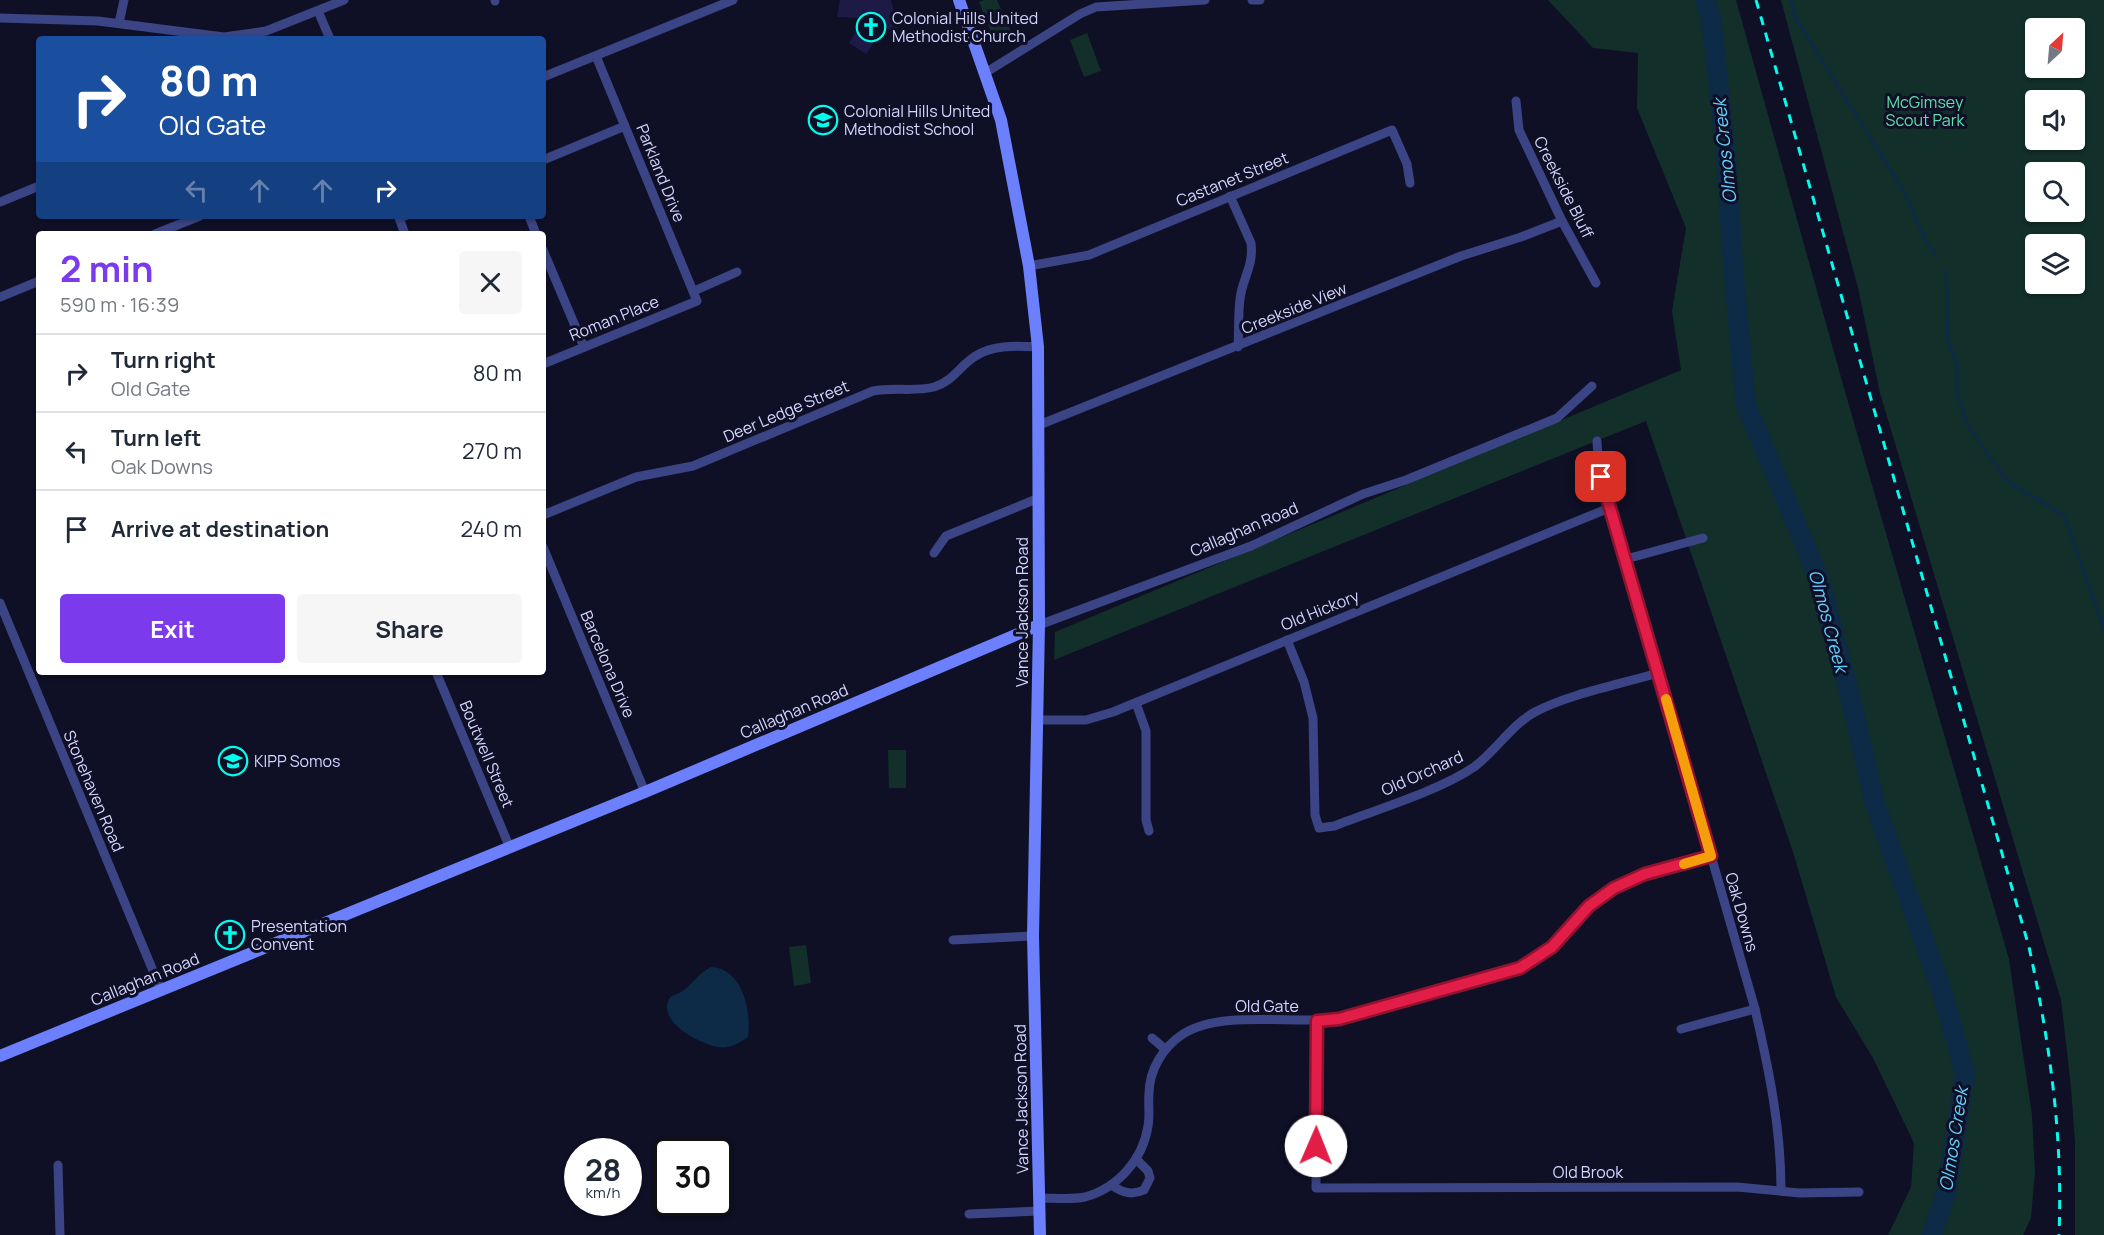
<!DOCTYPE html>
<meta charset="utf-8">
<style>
body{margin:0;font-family:Manrope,sans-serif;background:#f6f6f7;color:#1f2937;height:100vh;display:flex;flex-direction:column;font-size:22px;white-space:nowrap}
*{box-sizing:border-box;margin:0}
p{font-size:20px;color:#747a83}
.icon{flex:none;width:33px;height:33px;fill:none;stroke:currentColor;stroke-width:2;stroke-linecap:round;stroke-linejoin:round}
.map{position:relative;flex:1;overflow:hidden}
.drawer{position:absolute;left:36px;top:231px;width:510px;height:444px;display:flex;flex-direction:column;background:#fff;border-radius:6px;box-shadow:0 2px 4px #0004}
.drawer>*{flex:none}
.guide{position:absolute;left:36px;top:36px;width:510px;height:183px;border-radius:6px;box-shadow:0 2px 4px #0004;background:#1a4fa0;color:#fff;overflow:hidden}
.needle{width:39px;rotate:26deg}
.fabs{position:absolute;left:2025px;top:18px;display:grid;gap:12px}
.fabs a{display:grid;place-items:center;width:60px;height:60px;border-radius:6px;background:#fff;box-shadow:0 2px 4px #0004;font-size:30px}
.speed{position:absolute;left:564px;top:1138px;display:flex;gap:12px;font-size:30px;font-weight:700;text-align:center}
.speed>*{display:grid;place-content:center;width:78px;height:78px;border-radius:50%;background:#fff;box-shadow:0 2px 4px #0004;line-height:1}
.speed small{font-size:15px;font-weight:400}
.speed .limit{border:3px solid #111;border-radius:9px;background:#fff;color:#111}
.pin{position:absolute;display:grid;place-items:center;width:51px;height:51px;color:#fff;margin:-26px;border-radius:12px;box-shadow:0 3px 9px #0006}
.me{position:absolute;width:66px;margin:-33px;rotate:1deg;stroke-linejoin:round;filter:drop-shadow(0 0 4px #0008)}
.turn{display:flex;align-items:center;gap:21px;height:126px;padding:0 24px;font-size:27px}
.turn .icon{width:78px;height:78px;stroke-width:2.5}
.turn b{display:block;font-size:42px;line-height:51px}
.lanes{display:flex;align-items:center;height:57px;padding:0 24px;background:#0003;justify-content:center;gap:30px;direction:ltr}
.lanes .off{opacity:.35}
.round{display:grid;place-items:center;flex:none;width:63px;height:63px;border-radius:6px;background:#f6f6f7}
.summary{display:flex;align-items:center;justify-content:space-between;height:102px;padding:0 24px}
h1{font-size:36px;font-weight:700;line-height:45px;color:#7c3aed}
.action{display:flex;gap:12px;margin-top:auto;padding:12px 24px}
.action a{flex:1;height:69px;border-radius:6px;background:#7c3aed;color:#fff;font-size:24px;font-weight:700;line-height:69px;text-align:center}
.action a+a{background:#f6f6f7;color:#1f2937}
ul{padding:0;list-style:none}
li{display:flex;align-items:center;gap:18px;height:78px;padding:0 24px;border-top:2px solid #e0e1e3}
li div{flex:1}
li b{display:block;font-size:22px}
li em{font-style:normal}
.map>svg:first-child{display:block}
.green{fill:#122f2a;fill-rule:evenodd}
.water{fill:#0d2b47}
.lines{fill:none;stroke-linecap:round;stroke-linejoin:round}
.stream{stroke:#0d2b47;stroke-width:3}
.river{stroke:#0d2b47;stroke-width:20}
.building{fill:#1d1b46}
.street{stroke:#3b4484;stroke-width:9}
.secondary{stroke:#6c80fd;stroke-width:12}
.rail{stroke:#03fcec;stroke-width:3;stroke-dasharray:9 8;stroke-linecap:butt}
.route-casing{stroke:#92132f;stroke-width:15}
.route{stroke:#e11d48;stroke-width:10}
.slow{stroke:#f59e0b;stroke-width:10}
.labels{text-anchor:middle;stroke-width:6;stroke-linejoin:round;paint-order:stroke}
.poi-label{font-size:16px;fill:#d4d6ff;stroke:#0f0f26;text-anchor:start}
.park-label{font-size:16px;fill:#60dfaa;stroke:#0f0f26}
.street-label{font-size:16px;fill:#d4d6ff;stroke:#0f0f26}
.water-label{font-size:18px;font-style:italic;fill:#63cffd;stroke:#0f0f26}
</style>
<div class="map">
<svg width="2104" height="1235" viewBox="0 0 2104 1235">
<rect width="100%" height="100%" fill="#0f0f26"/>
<!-- green -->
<g class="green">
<path d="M 984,0 L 997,0 L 1011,32 L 994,39 L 979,2 Z"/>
<path d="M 1548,0 L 1736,0 L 1844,388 L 2009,959 L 2032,1115 L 2035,1171 L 2031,1218 L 2023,1235 L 1888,1235 L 1911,1187 L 1914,1143 L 1873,1058 L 1836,997 L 1793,852 L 1646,421 L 1054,660 L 1055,632 L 1681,370 L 1672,311 L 1686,228 L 1637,108 L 1638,53 L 1593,48 Z"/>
<path d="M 1781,0 L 2104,0 L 2104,1235 L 2075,1235 L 2075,1143 L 2071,1087 L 2061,1000 L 1880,393 L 1858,288 ZM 2036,28 L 2074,28 L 2074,68 L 2036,68 ZM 2036,100 L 2074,100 L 2074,140 L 2036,140 ZM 2036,172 L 2074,172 L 2074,212 L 2036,212 ZM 2036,244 L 2074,244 L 2074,284 L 2036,284 Z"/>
<path d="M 1087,33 L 1101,71 L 1084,77 L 1070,40 Z"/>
<path d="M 888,750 L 906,750 L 906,788 L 889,788 Z"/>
<path d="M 806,945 L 811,983 L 794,986 L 789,947 Z"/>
</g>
<!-- water -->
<path class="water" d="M 711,967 C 742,968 752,1011 748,1037 C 739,1043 730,1049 718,1047 C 701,1044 660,1024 668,1001 C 670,995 678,994 683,991 C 693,983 699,973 711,967 Z"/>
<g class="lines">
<!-- stream -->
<g class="stream">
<path d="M 1791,0 L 1796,19 L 1905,193 L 1925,240 L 1937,257"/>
<path d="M 1946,270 L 1948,341 L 1957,364 L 1957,395 L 1967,424 L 2006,480 L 2064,516 L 2104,628"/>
</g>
<!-- river -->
<path class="river" d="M 1705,0 L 1711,18 L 1726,152 L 1733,266 L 1746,405 L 1819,578 L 1855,716 L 1875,804 L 1941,988 L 1965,1072 L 1947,1190 L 1932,1235"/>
</g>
<!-- building -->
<path class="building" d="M 840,0 L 891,0 L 898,28 L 890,30 L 884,27 L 866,54 L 849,43 L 865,18 L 837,17 Z"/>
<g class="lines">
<!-- street -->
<g class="street">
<path d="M 495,0 L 495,1"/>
<path d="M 1252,0 L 1260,0"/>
<path d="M 318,11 L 330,39"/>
<path d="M 0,18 L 98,21 L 224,37 L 266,31 L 344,0"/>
<path d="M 119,23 L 124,0"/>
<path d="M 985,73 L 1080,14 L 1096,7 L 1205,0"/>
<path d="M 543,77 L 733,0"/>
<path d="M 1516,101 L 1519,130 L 1562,221 L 1596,283"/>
<path d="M 543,160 L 625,126"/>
<path d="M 1230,196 L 1251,243 C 1254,266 1242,279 1240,299 C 1238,314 1239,331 1238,347"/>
<path d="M 0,202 L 39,186"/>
<path d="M 405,216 L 399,218 L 405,234"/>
<path d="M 529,216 L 536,234"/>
<path d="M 155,234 L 200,216"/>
<path d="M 543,250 L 584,347"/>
<path d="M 1029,266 L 1089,255 L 1392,130 L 1407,164 L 1410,183"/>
<path d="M 694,291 L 737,272"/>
<path d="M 0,297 L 39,281"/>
<path d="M 543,364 L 697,301 L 596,56"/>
<path d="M 1039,425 L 1461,256 L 1521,237 L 1562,221"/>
<path d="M 1597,441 C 1598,482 1614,520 1626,559 L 1755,1009 C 1769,1070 1781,1128 1781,1190"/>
<path d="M 543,515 L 636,477 L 693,466 L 873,391 C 893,387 915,392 934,387 C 952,382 959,367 974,357 C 992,344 1017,346 1038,347"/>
<path d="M 543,547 L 645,792"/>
<path d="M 934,553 L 946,536 L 1039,498"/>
<path d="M 1626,559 L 1703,538"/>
<path d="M 0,603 L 161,990"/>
<path d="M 1039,625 L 1251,546 L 1363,494 L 1406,480 L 1557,418 L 1592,386"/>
<path d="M 1287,640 L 1304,682 L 1313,718 L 1315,815 L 1319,828 L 1334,826 C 1375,810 1439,791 1474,767 C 1496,751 1511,725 1535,712 C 1569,694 1621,684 1658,673"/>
<path d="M 436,672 L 510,848"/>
<path d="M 1136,703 L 1146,731 L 1146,820 L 1149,831"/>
<path d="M 1037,720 L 1086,720 L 1113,712 L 1609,508"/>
<path d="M 953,940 L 1033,936"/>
<path d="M 1317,1021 L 1316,1188 L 1737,1187 L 1800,1193 L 1859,1192"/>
<path d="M 1681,1029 L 1755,1009"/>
<path d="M 1152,1038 L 1165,1049"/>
<path d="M 58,1165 L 60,1235"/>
<path d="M 1111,1185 C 1122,1192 1131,1196 1144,1190 L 1150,1178 L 1148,1171 L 1136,1159"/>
<path d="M 1040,1198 C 1055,1198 1071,1200 1085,1197 C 1118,1188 1143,1159 1148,1126 C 1150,1116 1148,1105 1149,1094 C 1149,1070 1163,1047 1183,1034 C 1221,1010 1291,1024 1336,1019 C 1362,1016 1389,1005 1415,998 C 1449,988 1486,981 1520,968 C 1555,955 1571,918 1601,897 C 1632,873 1674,866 1711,856"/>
<path d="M 969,1214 L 1040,1211"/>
</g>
<!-- secondary -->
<g class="secondary">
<path d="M 959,0 L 1001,120 L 1029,266 L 1038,347 L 1039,625 L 1033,936 L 1040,1235"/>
<path d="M 0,1056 L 645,792 L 1039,625"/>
</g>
<!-- rail -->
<path class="rail" d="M 1756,0 L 2029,947 C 2050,1044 2063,1136 2059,1235"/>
</g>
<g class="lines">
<!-- route casing -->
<g class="route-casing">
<path id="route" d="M 1316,1146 L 1317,1021 L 1339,1019 L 1520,968 L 1552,947 L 1589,906 L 1614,888 L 1645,874 L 1711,856 L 1601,477"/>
</g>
<!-- route -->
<use href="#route" class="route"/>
<!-- slow -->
<path class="slow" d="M 1666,699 L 1711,856 L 1684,864"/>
</g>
<!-- icons -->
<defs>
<g id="church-ring" transform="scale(1.5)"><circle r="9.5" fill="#0f0f26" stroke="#03fcec" stroke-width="1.5"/><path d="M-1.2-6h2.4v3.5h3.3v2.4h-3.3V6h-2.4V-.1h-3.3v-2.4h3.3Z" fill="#03fcec"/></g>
<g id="school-ring" transform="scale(1.5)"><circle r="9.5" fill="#0f0f26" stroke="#03fcec" stroke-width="1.5"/><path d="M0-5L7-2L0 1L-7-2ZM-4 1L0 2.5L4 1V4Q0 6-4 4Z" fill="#03fcec"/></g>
</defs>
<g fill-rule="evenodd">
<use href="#church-ring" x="871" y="27"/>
<use href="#school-ring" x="823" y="120"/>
<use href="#school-ring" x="233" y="761"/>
<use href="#church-ring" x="230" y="935"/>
</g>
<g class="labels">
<!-- poi labels -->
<g class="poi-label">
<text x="892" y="24">Colonial Hills United<tspan x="892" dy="18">Methodist Church</tspan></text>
<text x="844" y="117">Colonial Hills United<tspan x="844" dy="18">Methodist School</tspan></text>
<text x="254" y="767">KIPP Somos</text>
<text x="251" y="932">Presentation<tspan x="251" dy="18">Convent</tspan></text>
</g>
<!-- park labels -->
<g class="park-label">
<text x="1925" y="108">McGimsey<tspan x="1925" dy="18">Scout Park</tspan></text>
</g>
<!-- street labels -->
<g class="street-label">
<text transform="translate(661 173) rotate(68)" y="6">Parkland Drive</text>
<text transform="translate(1232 179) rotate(-22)" y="6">Castanet Street</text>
<text transform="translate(1564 187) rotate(63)" y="6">Creekside Bluff</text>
<text transform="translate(1294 308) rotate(-22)" y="6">Creekside View</text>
<text transform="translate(614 318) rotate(-22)" y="6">Roman Place</text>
<text transform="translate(786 411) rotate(-23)" y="6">Deer Ledge Street</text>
<text transform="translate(1244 529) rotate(-23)" y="6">Callaghan Road</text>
<text transform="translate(1320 610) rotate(-22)" y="6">Old Hickory</text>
<text transform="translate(1022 612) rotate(-90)" y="6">Vance Jackson Road</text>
<text transform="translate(608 664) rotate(67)" y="6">Barcelona Drive</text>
<text transform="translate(794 711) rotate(-23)" y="6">Callaghan Road</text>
<text transform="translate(487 754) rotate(67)" y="6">Boutwell Street</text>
<text transform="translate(1422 773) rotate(-24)" y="6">Old Orchard</text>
<text transform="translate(94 791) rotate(67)" y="6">Stonehaven Road</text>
<text transform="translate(1742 912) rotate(74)" y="6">Oak Downs</text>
<text transform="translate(145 979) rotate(-22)" y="6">Callaghan Road</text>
<text x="1267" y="1012">Old Gate</text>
<text transform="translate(1021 1099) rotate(-91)" y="6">Vance Jackson Road</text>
<text x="1588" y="1178">Old Brook</text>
</g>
<!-- water labels -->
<g class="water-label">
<text transform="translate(1725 151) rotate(-96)" y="6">Olmos Creek</text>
<text transform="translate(1828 621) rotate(75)" y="6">Olmos Creek</text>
<text transform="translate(1954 1139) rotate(-81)" y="6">Olmos Creek</text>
</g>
</g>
</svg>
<div class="fabs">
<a><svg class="needle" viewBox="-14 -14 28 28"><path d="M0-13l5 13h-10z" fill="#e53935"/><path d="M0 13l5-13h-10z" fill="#747a83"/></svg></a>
<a><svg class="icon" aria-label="sound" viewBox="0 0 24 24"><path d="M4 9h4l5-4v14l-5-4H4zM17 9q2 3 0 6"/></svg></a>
<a><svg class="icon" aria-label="search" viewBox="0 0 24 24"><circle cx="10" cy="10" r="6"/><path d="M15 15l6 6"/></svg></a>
<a><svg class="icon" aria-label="layers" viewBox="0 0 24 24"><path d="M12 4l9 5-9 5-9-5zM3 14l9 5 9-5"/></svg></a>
</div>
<div class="speed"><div>28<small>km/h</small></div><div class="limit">30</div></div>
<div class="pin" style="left:1601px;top:477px;background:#d93025"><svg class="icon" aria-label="arrive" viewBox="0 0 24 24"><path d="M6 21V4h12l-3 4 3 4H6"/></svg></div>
<svg class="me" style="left:1316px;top:1146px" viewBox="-20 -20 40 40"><circle r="19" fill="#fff"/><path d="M0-13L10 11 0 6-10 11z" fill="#e11d48"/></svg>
<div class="guide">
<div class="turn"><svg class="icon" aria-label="right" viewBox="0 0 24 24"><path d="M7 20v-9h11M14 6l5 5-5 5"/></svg><div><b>80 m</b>Old Gate</div></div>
<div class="lanes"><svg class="icon off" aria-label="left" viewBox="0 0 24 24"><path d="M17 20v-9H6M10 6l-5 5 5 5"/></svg><svg class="icon off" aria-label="ahead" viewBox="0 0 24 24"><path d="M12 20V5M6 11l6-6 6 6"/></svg><svg class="icon off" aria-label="ahead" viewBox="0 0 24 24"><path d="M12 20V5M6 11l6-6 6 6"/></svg><svg class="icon" aria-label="right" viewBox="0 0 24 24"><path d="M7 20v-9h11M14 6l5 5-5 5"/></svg></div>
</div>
<section class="drawer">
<div class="summary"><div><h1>2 min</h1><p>590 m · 16:39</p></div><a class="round"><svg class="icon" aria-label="close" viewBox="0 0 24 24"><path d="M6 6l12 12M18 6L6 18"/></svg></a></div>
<ul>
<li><svg class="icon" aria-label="right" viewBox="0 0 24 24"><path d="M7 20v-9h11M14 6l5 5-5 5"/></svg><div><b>Turn right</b><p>Old Gate</p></div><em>80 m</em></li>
<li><svg class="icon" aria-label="left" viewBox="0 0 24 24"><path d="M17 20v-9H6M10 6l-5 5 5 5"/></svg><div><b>Turn left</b><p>Oak Downs</p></div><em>270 m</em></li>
<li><svg class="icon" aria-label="arrive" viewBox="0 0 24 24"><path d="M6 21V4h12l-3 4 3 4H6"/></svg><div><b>Arrive at destination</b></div><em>240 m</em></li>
</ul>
<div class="action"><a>Exit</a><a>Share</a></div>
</section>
</div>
